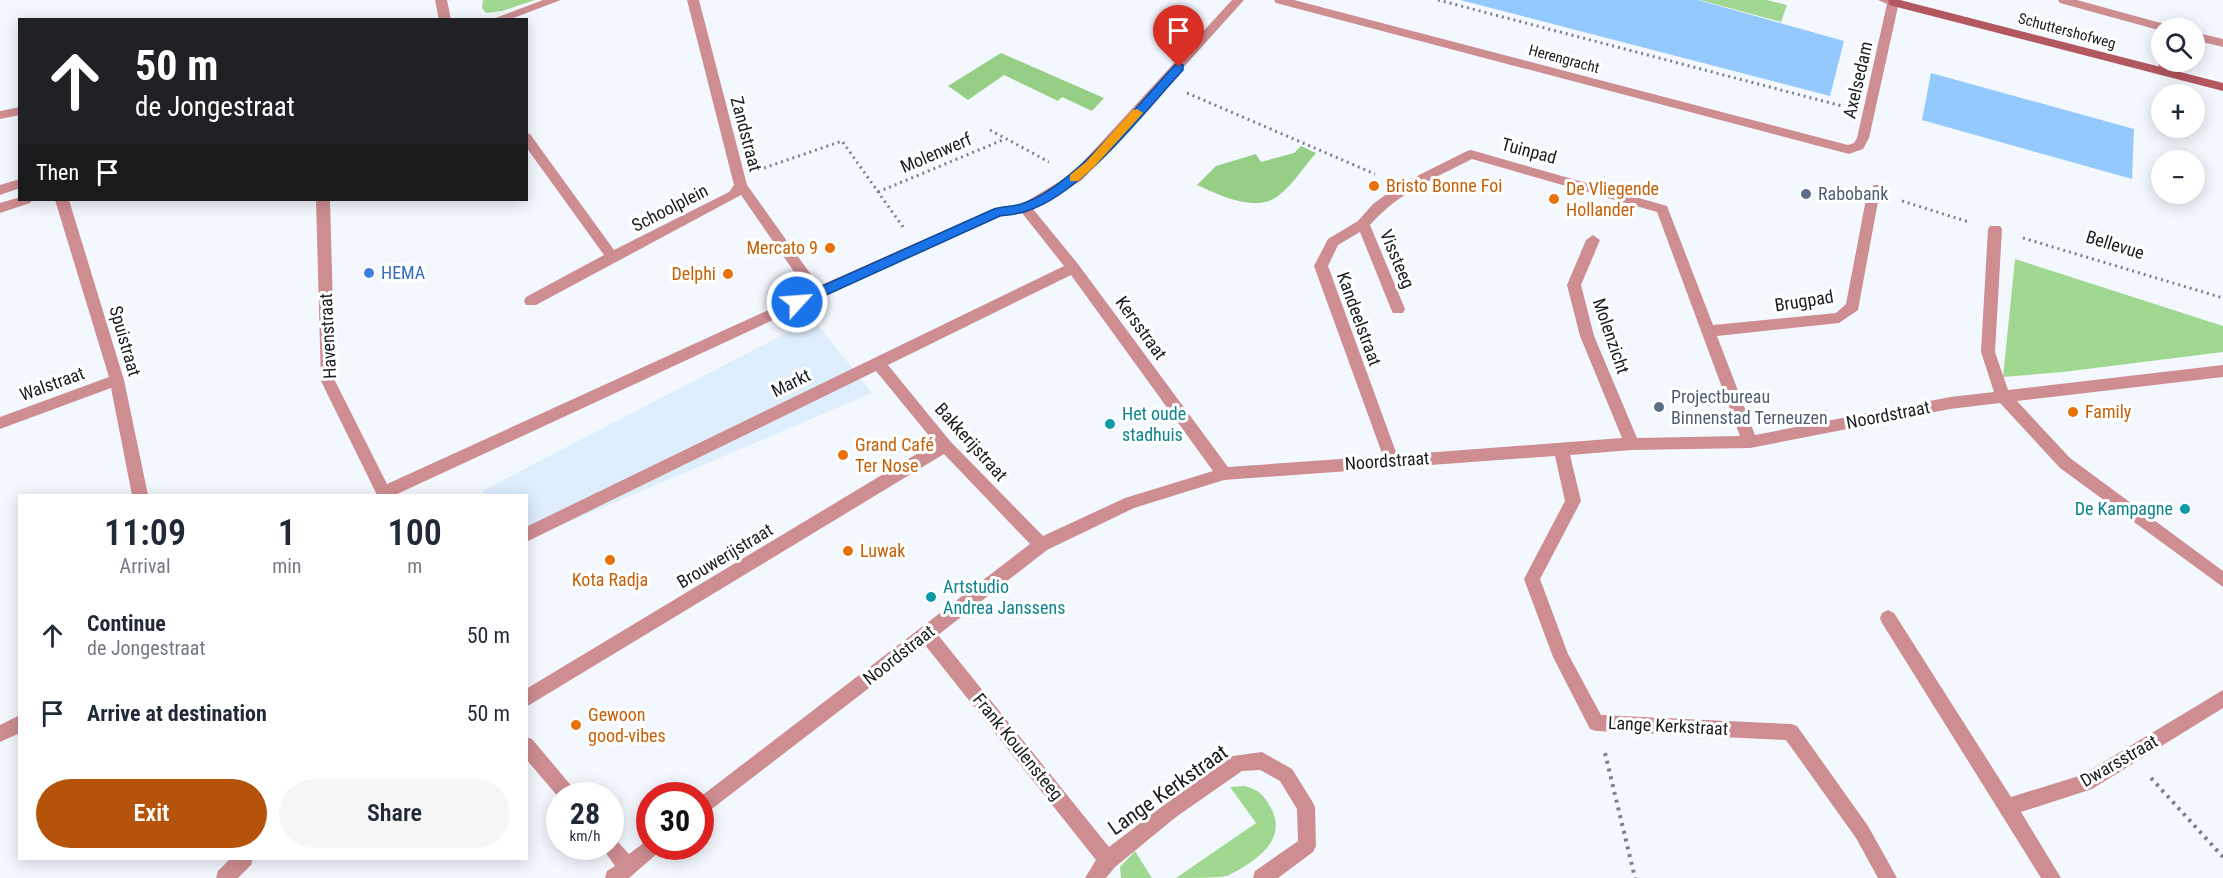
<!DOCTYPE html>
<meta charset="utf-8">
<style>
body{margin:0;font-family:"Roboto Condensed",sans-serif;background:#f6f6f7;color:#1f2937;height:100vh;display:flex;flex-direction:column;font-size:22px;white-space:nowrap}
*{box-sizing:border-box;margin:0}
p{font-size:20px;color:#747a83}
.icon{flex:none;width:33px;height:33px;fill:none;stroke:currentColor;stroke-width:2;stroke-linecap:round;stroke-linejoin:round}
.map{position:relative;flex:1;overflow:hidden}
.side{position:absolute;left:18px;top:494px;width:510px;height:366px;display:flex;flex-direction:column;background:#fff;border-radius:0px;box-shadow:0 3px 15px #0003}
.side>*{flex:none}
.top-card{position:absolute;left:18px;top:18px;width:510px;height:183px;border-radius:0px;box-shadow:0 3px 15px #0003;background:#202124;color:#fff;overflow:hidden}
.buttons{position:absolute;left:2151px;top:18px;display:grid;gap:12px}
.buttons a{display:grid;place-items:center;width:54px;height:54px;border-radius:50%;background:#fff;box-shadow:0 3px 15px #0003;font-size:30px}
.speed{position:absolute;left:546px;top:782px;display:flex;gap:12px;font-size:30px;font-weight:700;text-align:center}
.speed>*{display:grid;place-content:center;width:78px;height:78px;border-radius:50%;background:#fff;box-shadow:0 3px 15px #0003;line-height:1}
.speed small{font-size:15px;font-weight:400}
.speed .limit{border:9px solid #d22;background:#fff;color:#111}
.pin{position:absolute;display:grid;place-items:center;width:51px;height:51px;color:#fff;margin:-62px -26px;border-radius:50% 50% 50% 0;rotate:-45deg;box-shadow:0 0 6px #0007}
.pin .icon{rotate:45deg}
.me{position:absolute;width:66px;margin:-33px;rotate:64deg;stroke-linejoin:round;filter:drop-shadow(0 0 4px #0008)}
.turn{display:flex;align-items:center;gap:21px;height:126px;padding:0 18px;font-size:27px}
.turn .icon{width:78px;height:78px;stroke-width:2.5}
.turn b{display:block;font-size:42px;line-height:51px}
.then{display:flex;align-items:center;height:57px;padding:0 18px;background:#0003;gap:12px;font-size:22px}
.eta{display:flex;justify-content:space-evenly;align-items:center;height:102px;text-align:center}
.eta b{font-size:36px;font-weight:600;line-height:42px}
.action{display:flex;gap:12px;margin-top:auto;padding:12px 18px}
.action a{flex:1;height:69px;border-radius:36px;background:#b45309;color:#fff;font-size:24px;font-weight:600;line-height:69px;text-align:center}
.action a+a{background:#f6f6f7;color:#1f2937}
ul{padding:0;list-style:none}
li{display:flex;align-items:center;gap:18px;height:78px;padding:0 18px}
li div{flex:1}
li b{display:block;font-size:22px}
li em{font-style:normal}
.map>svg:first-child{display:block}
.built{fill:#dfeefd}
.green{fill:#a1d891}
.forest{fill:#96ce86}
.water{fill:#93c9fc}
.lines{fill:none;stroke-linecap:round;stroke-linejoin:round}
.path-far1{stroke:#7d8185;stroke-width:3;stroke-dasharray:2 4;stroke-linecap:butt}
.path{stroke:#7d8185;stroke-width:4;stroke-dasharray:3 5;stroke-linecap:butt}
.street{fill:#ce8d91;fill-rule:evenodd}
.secondary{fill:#b35760;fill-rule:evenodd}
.route{fill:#1a73e8;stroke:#114b97;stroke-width:1.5}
.slow{fill:#f59e0b}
.food-dot{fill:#e8710a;stroke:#fff;stroke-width:2}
.service-dot{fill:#5c6f8a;stroke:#fff;stroke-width:2}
.shop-dot{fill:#3f7fe0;stroke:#fff;stroke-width:2}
.culture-dot{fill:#0f9aa8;stroke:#fff;stroke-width:2}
.labels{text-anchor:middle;stroke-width:6;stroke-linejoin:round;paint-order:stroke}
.far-street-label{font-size:15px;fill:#191d20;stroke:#fff}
.street-label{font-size:18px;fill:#191d20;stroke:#fff}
.food-label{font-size:18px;fill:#c56008;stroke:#fff;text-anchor:start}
.service-label{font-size:18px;fill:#4e5e75;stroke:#fff;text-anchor:start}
.shop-label{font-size:18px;fill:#366cbe;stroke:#fff;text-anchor:start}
.culture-label{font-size:18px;fill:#0d838f;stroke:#fff;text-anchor:start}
.near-street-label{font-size:21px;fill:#191d20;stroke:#fff}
</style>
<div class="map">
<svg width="2223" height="878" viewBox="0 0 2223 878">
<rect width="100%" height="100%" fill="#f3f8fe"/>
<!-- built -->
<path class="built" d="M 813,319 L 872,393 L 527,540 L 526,495 L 484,495 L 482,491 Z"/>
<!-- green -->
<g class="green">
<path d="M 483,0 L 535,0 L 502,11 L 486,13 L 482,8 Z"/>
<path d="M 1700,0 L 1767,0 L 1787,5 L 1781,22 Z"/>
<path d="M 2015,259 L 2223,326 L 2223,352 L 2063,372 L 2003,377 Z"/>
<path d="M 1244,786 C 1258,789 1264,795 1271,808 C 1289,841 1253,863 1227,876 C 1217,878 1188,878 1176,878 L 1256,823 L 1230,787 Z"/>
<path d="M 1135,851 L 1152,878 L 1121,878 L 1120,867 Z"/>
</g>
<!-- forest -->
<g class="forest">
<path d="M 1001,53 L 1104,98 L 1092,111 L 1062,97 L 1058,101 L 1004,75 L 968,100 L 948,86 Z"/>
<path d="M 1301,146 L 1316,153 C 1304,166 1293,185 1278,196 C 1256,213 1219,195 1197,185 L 1216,166 L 1256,154 L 1261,162 L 1294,153 Z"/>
</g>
<!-- water -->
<g class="water">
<path d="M 1460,0 L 1698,0 L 1844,41 L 1830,96 Z"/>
<path d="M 1931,73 L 2134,129 L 2132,179 L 1922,120 Z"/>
</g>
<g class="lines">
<!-- path-far1 -->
<g class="path-far1">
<path d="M 1438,0 L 1842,106"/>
<path d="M 1187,93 L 1375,174"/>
<path d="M 990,130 L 1049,162"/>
<path d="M 764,168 L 842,141 L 903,227"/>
<path d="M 878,192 L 1005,139"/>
<path d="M 1902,201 L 1969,222"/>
<path d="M 2023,238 L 2223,298"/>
</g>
<!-- path -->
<g class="path">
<path d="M 1605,753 L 1635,878"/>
<path d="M 2151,778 L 2223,857"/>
</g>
<!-- street -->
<g class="street">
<path d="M 435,0 L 447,0 L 451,20 L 439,20 Z"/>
<path d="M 543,0 L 561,0 L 508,20 L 490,20 Z"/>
<path d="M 687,0 L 699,0 L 747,185 L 819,286 L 993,209 L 1022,204 L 1072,174 L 1232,0 L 1244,0 L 1082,180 L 1033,209 L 1078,264 L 1228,467 L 1383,456 L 1314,266 L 1328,239 L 1358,221 L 1373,204 L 1399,185 L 1467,151 L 1471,150 L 1667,206 L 1713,325 L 1836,313 L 1846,304 L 1867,194 L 1874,185 L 1884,185 L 1885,188 L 1879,196 L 1858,310 L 1839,323 L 1717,336 L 1755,435 L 1950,397 L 1994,392 L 1981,352 L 1988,229 L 1990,226 L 2000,226 L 2002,229 L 1995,352 L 2008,390 L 2223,365 L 2223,377 L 2017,401 L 2070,458 L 2223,571 L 2223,587 L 2060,468 L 2000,403 L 1950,409 L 1750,448 L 1632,450 L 1570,455 L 1581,501 L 1540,579 L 1568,654 L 1601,715 L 1791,724 L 1797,726 L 1868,826 L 1897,878 L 1878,878 L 1856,838 L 1786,740 L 1596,731 L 1590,729 L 1553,657 L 1524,579 L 1565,501 L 1555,456 L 1224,480 L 1134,508 L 1047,550 L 938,635 L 1109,847 L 1164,805 L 1233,756 L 1262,752 L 1292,769 L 1312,801 L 1315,807 L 1316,846 L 1313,852 L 1278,878 L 1253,878 L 1255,871 L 1298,841 L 1297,809 L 1280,781 L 1260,770 L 1242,771 L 1176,817 L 1115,867 L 1106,878 L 1085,878 L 1096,860 L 925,645 L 700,818 L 700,797 L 1030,544 L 944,454 L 526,707 L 526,689 L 935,443 L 876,371 L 526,542 L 526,527 L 1064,266 L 1022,213 L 1000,216 L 922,251 L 395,495 L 377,495 L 321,381 L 316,200 L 330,200 L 335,381 L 387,484 L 808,292 L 741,195 L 536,305 L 526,305 L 524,301 L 526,297 L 604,255 L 526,147 L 526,133 L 530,134 L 614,250 L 729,192 L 734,185 ZM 1472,159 L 1657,212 L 1740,436 L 1637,438 L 1594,336 L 1581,285 L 1600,240 L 1593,235 L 1586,240 L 1567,285 L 1580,336 L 1622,438 L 1397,455 L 1328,266 L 1338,245 L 1360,232 L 1391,309 L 1393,313 L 1403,313 L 1405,309 L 1370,225 C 1398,193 1435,178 1472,159 ZM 1071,275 L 1213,471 L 1125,498 L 1043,536 L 950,441 L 888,365 Z"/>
<path d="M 1274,0 L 1294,0 L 1848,145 L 1854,143 L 1857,138 L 1887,4 L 1878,0 L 1897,0 L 1899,2 L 1869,138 L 1863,149 L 1849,154 L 1276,3 Z"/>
<path d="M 2058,0 L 2077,0 L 2168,25 L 2170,28 L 2162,28 L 2162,31 L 2060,3 Z"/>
<path d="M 2194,32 L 2223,39 L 2223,47 L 2194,40 Z"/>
<path d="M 2160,59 L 2170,62 L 2167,74 L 2159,74 L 2157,71 Z"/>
<path d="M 20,107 L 20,115 L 0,119 L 0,111 Z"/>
<path d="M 20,179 L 20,188 L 0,195 L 0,185 Z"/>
<path d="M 20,197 L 20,200 L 32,200 L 30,203 L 0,213 L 0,203 Z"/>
<path d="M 55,200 L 69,200 L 124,380 L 148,495 L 132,495 L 111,388 L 0,429 L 0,417 L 109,377 Z"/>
<path d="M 1888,610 L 1894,613 L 2011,797 L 2082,775 L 2223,690 L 2223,708 L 2092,789 L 2021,812 L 2061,878 L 2041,878 L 1882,623 L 1880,618 L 1882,613 Z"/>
<path d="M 20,715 L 20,733 L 0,742 L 0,725 Z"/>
<path d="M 526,737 L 532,739 L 574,789 L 577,795 L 560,795 L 560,799 L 526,759 Z"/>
<path d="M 610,837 L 616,840 L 629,854 L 650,838 L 650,846 L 662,846 L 659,852 L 629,878 L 605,878 L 607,871 L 615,866 L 601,846 L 610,846 Z"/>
<path d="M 231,858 L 253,858 L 251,865 L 238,878 L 216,878 L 218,871 Z"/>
</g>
<!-- secondary -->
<path class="secondary" d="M 1888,0 L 1900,0 L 2223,83 L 2223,91 L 1889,5 Z"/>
</g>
<!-- route -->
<path class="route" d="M 1179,63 L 1183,65 L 1183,70 C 1143,113 1083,193 1027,211 C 1019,214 1009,215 1000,216 L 802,306 L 793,306 L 791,302 L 793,299 L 994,209 C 1003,206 1012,207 1021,204 C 1072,189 1138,104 1175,65 Z"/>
<!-- slow -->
<path class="slow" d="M 1137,109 L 1143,113 L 1141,115 L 1094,167 L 1078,181 L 1070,181 L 1070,175 L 1086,162 L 1133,110 Z"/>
<!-- markers -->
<g class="food-dot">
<circle cx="1374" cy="186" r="6"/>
<circle cx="1554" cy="199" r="6"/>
<circle cx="830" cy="248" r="6"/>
<circle cx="728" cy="274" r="6"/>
<circle cx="2073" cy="412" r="6"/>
<circle cx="843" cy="455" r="6"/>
<circle cx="848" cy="551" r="6"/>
<circle cx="610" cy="560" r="6"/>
<circle cx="576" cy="725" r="6"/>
</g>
<g class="service-dot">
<circle cx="1806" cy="194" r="6"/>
<circle cx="1659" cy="407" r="6"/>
</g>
<circle class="shop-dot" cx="369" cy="273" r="6"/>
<g class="culture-dot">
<circle cx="1110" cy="424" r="6"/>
<circle cx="2185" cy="509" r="6"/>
<circle cx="931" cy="597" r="6"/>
</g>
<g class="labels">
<!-- far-street labels -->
<g class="far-street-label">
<text transform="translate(2067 31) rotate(15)" y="5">Schuttershofweg</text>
<text transform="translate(1564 59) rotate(15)" y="5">Herengracht</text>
</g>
<!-- street labels -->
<g class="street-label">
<text transform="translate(1858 80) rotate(-77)" y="6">Axelsedam</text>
<text transform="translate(746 134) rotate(75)" y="6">Zandstraat</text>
<text transform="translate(1529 151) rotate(15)" y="6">Tuinpad</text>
<text transform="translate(936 153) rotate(-23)" y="6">Molenwerf</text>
<text transform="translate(670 208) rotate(-27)" y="6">Schoolplein</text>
<text transform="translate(2115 245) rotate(17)" y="6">Bellevue</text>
<text transform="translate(1397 259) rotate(67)" y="6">Vissteeg</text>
<text transform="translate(1804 301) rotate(-9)" y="6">Brugpad</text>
<text transform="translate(1359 319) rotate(70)" y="6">Kandeelstraat</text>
<text transform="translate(1141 328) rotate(54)" y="6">Kersstraat</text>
<text transform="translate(328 336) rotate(-93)" y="6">Havenstraat</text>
<text transform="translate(1611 336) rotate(71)" y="6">Molenzicht</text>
<text transform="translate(125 341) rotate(74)" y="6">Spuistraat</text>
<text transform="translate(791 383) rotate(-26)" y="6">Markt</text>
<text transform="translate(52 384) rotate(-20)" y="6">Walstraat</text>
<text transform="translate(1888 415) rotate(-11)" y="6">Noordstraat</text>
<text transform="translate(971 442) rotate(48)" y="6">Bakkerijstraat</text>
<text transform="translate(1387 461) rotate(-4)" y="6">Noordstraat</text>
<text transform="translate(725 556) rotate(-31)" y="6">Brouwerijstraat</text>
<text transform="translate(899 655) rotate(-38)" y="6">Noordstraat</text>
<text transform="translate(1668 726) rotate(3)" y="6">Lange Kerkstraat</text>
<text transform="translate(1018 747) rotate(51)" y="6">Frank Koulensteeg</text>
<text transform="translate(2119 761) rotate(-30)" y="6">Dwarsstraat</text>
</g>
<!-- food labels -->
<g class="food-label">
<text x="1386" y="192">Bristo Bonne Foi</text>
<text x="1566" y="195">De Vliegende<tspan x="1566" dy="21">Hollander</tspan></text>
<text x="818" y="254" text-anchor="end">Mercato 9</text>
<text x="716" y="280" text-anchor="end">Delphi</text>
<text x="2085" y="418">Family</text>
<text x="855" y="451">Grand Café<tspan x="855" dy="21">Ter Nose</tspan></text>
<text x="860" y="557">Luwak</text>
<text x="610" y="586" text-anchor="middle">Kota Radja</text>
<text x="588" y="721">Gewoon<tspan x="588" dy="21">good-vibes</tspan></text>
</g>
<!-- service labels -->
<g class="service-label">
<text x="1818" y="200">Rabobank</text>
<text x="1671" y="403">Projectbureau<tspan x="1671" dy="21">Binnenstad Terneuzen</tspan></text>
</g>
<!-- shop labels -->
<g class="shop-label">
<text x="381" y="279">HEMA</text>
</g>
<!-- culture labels -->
<g class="culture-label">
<text x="1122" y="420">Het oude<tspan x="1122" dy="21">stadhuis</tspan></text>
<text x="2173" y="515" text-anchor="end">De Kampagne</text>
<text x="943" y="593">Artstudio<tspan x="943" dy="21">Andrea Janssens</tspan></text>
</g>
<!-- near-street labels -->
<g class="near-street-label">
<text transform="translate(1168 790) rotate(-35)" y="7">Lange Kerkstraat</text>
</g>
</g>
</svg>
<div class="buttons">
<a><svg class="icon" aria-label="search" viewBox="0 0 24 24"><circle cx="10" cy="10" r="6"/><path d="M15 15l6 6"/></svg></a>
<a>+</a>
<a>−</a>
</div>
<div class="speed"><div>28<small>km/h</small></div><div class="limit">30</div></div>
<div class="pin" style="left:1179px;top:67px;background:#d93025"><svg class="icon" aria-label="arrive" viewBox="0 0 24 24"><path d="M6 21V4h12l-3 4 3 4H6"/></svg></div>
<svg class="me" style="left:797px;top:302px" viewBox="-20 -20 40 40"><circle r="17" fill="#1a73e8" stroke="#fff" stroke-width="3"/><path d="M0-11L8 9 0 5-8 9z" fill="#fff"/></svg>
<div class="top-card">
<div class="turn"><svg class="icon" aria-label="ahead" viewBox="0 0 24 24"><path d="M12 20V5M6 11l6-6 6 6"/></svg><div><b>50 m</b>de Jongestraat</div></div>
<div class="then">Then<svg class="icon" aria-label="arrive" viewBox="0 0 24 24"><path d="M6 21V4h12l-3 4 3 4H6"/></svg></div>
</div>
<section class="side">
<div class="eta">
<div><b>11:09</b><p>Arrival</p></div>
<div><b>1</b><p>min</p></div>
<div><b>100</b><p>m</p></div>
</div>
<ul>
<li><svg class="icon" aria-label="ahead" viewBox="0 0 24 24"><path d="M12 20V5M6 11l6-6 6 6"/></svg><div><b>Continue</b><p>de Jongestraat</p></div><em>50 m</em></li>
<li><svg class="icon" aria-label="arrive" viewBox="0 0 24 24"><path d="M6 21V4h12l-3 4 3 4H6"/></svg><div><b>Arrive at destination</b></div><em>50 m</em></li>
</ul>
<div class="action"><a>Exit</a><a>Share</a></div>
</section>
</div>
